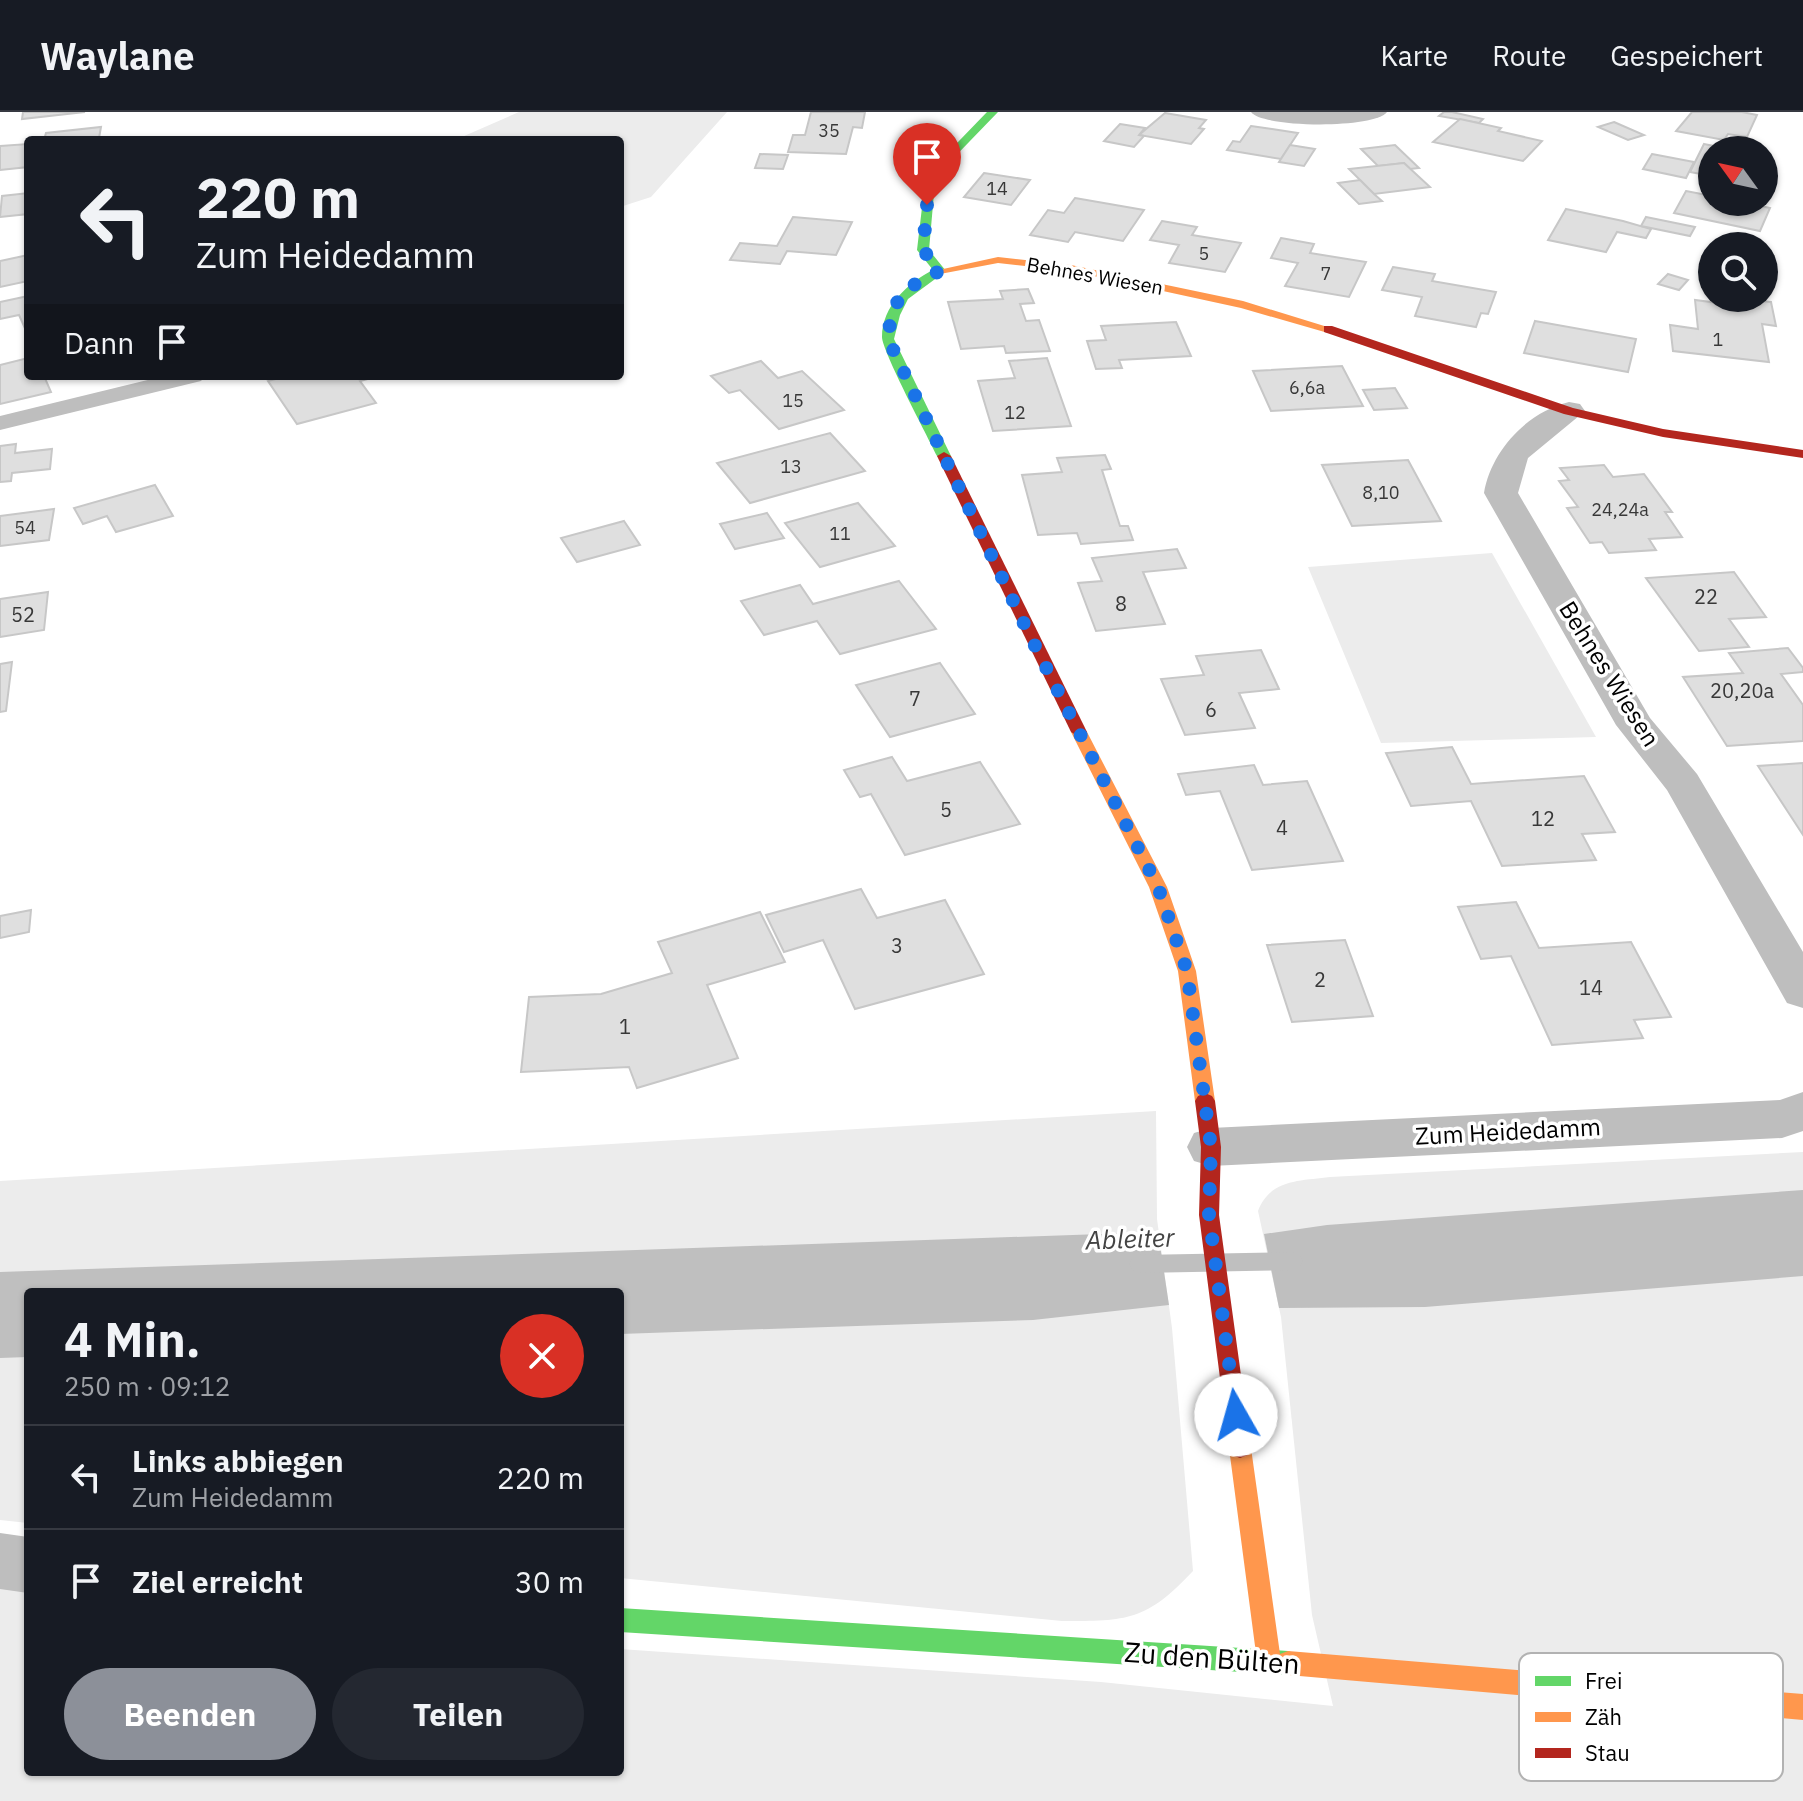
<!DOCTYPE html>
<html lang="de">
<meta charset="utf-8">
<style>
body{margin:0;font-family:"IBM Plex Sans",sans-serif;background:#242831;color:#f1f3f6;height:100vh;display:flex;flex-direction:column;font-size:30px;white-space:nowrap}
*{box-sizing:border-box;margin:0}
p{font-size:26px;color:#9ea1a6}
.icon{flex:none;width:44px;height:44px;fill:none;stroke:currentColor;stroke-width:2;stroke-linecap:round;stroke-linejoin:round}
.map{position:relative;flex:1;overflow:hidden}
.drawer{position:absolute;left:24px;top:1176px;width:600px;height:488px;display:flex;flex-direction:column;background:#171b24;border-radius:8px;box-shadow:0 2px 6px #0004}
.drawer>*{flex:none}
.top-card{position:absolute;left:24px;top:24px;width:600px;height:244px;border-radius:8px;box-shadow:0 2px 6px #0004;background:#171b24;color:#f1f3f6;overflow:hidden}
.needle{width:52px;rotate:303deg}
.buttons{position:absolute;left:1698px;top:24px;display:grid;gap:16px}
.buttons a{display:grid;place-items:center;width:80px;height:80px;border-radius:50%;background:#171b24;box-shadow:0 2px 6px #0004;font-size:40px}
.pin{position:absolute;display:grid;place-items:center;width:68px;height:68px;color:#fff;margin:-82px -34px;border-radius:50% 50% 50% 0;rotate:-45deg;box-shadow:0 0 8px #0007}
.pin .icon{rotate:45deg}
.me{position:absolute;width:88px;margin:-44px;rotate:353deg;stroke-linejoin:round;filter:drop-shadow(0 0 6px #0008)}
.turn{display:flex;align-items:center;gap:28px;height:168px;padding:0 40px;font-size:36px}
.turn .icon{width:104px;height:104px;stroke-width:2.5}
.turn b{display:block;font-size:56px;line-height:68px}
.then{display:flex;align-items:center;height:76px;padding:0 40px;background:#0003;gap:16px;font-size:30px}
.round{display:grid;place-items:center;flex:none;width:84px;height:84px;border-radius:42px;background:#242831}
.summary{display:flex;align-items:center;justify-content:space-between;height:136px;padding:0 40px}
h1{font-size:48px;font-weight:800;line-height:60px}
.cta{display:flex;gap:16px;margin-top:auto;padding:16px 40px}
.cta a{flex:1;height:92px;border-radius:48px;background:#8c9099;color:#fff;font-size:32px;font-weight:800;line-height:92px;text-align:center}
.cta a+a{background:#242831;color:#f1f3f6}
ul{padding:0;list-style:none}
li{display:flex;align-items:center;gap:24px;height:104px;padding:0 40px;border-top:2px solid #363941}
li div{flex:1}
li b{display:block;font-size:30px}
li em{font-style:normal}
header{display:flex;align-items:center;gap:48px;box-sizing:border-box;height:112px;padding:0 40px;background:#171b24;border-bottom:2px solid #363941}
header strong{font-size:38px}
nav{display:flex;gap:44px;margin-inline-start:auto;font-size:28px}
.map>svg:first-child{display:block}
.green{fill:#ececec}
.water{fill:#bfbfbf}
.lines{fill:none;stroke-linecap:round;stroke-linejoin:round}
.stream{fill:#bfbfbf;fill-rule:evenodd}
.building{fill:#dfdfdf;stroke:#c7c7c7;stroke-width:2}
.lane{fill:#bebebe;fill-rule:evenodd}
.street{fill:#bebebe;fill-rule:evenodd}
.fast{fill:#63d668;fill-rule:evenodd}
.slow{fill:#ff974d;fill-rule:evenodd}
.jam{fill:#b3261e;fill-rule:evenodd}
.route{stroke:#1a73e8;stroke-width:14;stroke-dasharray:0 25.2}
.labels{text-anchor:middle;stroke-width:7;stroke-linejoin:round;paint-order:stroke}
.far-number-label{font-size:18px;fill:#383838}
.far-street-label{font-size:20px;fill:#000;stroke:#fff}
.number-label{font-size:20px;fill:#383838}
.street-label{font-size:24px;fill:#000;stroke:#fff}
.water-label{font-size:26px;font-style:italic;fill:#444;stroke:#fff}
.near-street-label{font-size:28px;fill:#000;stroke:#fff}
.key{fill:#fff;stroke:#b2b2b2;stroke-width:2}
.key-label{font-size:22px;fill:#000}
</style>
<header>
<strong>Waylane</strong>
<nav><a>Karte</a><a>Route</a><a>Gespeichert</a></nav>
</header>
<div class="map">
<svg width="1803" height="1689" viewBox="0 0 1803 1689">
<rect width="100%" height="100%" fill="#fff"/>
<!-- green -->
<g class="green">
<path d="M 519,0 L 727,0 L 651,85 L 620,95 L 620,28 L 455,28 Z"/>
<path d="M 1492,441 L 1596,625 L 1381,631 L 1308,455 Z"/>
<path d="M 1156,999 L 1157,1107 L 1172,1216 L 1193,1459 C 1146,1509 1128,1509 1062,1509 L 620,1466 L 620,1180 L 28,1180 L 28,1411 L 0,1408 L 0,1069 Z"/>
<path d="M 1803,1040 L 1803,1689 L 0,1689 L 0,1464 L 28,1467 L 28,1660 L 620,1660 L 620,1537 L 1101,1570 L 1333,1594 L 1312,1503 L 1281,1205 L 1258,1099 C 1270,1067 1300,1069 1330,1065 Z"/>
</g>
<!-- water -->
<g class="water">
<path d="M 1803,1078 L 1803,1164 L 1425,1195 L 1279,1196 L 1264,1122 L 1327,1113 Z"/>
<path d="M 1158,1120 L 1169,1193 L 1033,1208 L 620,1222 L 620,1180 L 28,1180 L 28,1245 L 0,1246 L 0,1160 Z"/>
</g>
<g class="lines">
<!-- stream -->
<path class="stream" d="M 1293,1140 L 1300,1143 L 1303,1149 L 1300,1155 L 1293,1158 L 1139,1161 L 1132,1158 L 1129,1152 L 1132,1146 L 1139,1143 Z"/>
</g>
<!-- building -->
<g class="building">
<path d="M 23,0 L 85,0 L 22,7 Z"/>
<path d="M 811,0 L 865,0 L 862,16 L 853,15 L 846,42 L 788,40 L 793,23 L 805,23 Z"/>
<path d="M 1444,0 L 1452,0 L 1483,7 L 1479,11 L 1439,4 Z"/>
<path d="M 1692,0 L 1742,0 L 1757,3 L 1747,25 L 1728,22 L 1724,28 L 1676,19 Z"/>
<path d="M 1165,1 L 1206,8 L 1199,16 L 1204,17 L 1191,32 L 1139,23 Z"/>
<path d="M 1460,7 L 1501,16 L 1498,19 L 1542,29 L 1523,49 L 1433,30 Z"/>
<path d="M 1614,10 L 1644,23 L 1628,28 L 1598,15 Z"/>
<path d="M 1120,12 L 1145,16 L 1139,23 L 1144,24 L 1134,35 L 1104,29 Z"/>
<path d="M 1251,14 L 1272,17 L 1298,21 L 1281,47 L 1227,38 L 1233,29 L 1240,30 Z"/>
<path d="M 101,15 L 99,26 L 44,28 L 46,21 Z"/>
<path d="M 28,32 L 28,55 L 0,58 L 0,34 Z"/>
<path d="M 1704,32 L 1734,38 L 1712,38 L 1712,64 L 1690,60 Z"/>
<path d="M 1290,33 L 1315,37 L 1304,54 L 1279,50 Z"/>
<path d="M 1395,33 L 1419,56 L 1410,57 L 1404,51 L 1378,54 L 1361,37 Z"/>
<path d="M 760,42 L 788,43 L 783,57 L 755,56 Z"/>
<path d="M 1652,42 L 1694,50 L 1686,66 L 1643,57 Z"/>
<path d="M 1404,51 L 1430,75 L 1374,82 L 1349,57 Z"/>
<path d="M 984,61 L 1030,68 L 1011,93 L 964,85 Z"/>
<path d="M 1360,68 L 1374,82 L 1382,89 L 1359,92 L 1338,71 Z"/>
<path d="M 1686,79 L 1712,84 L 1712,90 L 1742,90 L 1770,96 L 1760,119 L 1674,101 Z"/>
<path d="M 28,81 L 28,102 L 0,105 L 2,84 Z"/>
<path d="M 1075,86 L 1144,98 L 1123,129 L 1075,120 L 1068,130 L 1030,123 L 1048,98 L 1064,101 Z"/>
<path d="M 1566,97 L 1623,109 L 1651,117 L 1646,126 L 1617,120 L 1606,140 L 1548,128 Z"/>
<path d="M 793,105 L 852,110 L 836,143 L 787,139 L 780,152 L 730,148 L 740,131 L 777,134 Z"/>
<path d="M 1646,105 L 1695,115 L 1690,124 L 1641,114 Z"/>
<path d="M 1162,109 L 1197,115 L 1192,123 L 1241,131 L 1225,160 L 1169,151 L 1179,133 L 1150,128 Z"/>
<path d="M 1281,126 L 1314,132 L 1310,141 L 1366,150 L 1349,185 L 1285,174 L 1298,151 L 1271,146 Z"/>
<path d="M 28,143 L 28,169 L 0,175 L 0,149 Z"/>
<path d="M 1393,155 L 1435,162 L 1432,169 L 1496,180 L 1488,202 L 1481,201 L 1476,215 L 1415,204 L 1422,185 L 1382,178 Z"/>
<path d="M 1668,162 L 1688,168 L 1679,178 L 1658,172 Z"/>
<path d="M 1028,177 L 1034,191 L 1020,192 L 1026,209 L 1039,208 L 1050,239 L 1006,241 L 1004,234 L 961,237 L 948,190 L 1003,187 L 1000,179 Z"/>
<path d="M 28,184 L 28,223 L 19,203 L 0,207 L 0,190 Z"/>
<path d="M 1726,186 L 1771,190 L 1776,214 L 1762,212 L 1769,250 L 1673,239 L 1670,213 L 1698,217 L 1695,188 L 1726,192 Z"/>
<path d="M 1535,209 L 1636,227 L 1628,260 L 1524,241 Z"/>
<path d="M 1176,210 L 1191,244 L 1119,248 L 1122,256 L 1096,257 L 1087,229 L 1106,228 L 1101,214 Z"/>
<path d="M 28,246 L 28,264 L 44,264 L 51,280 L 0,292 L 0,253 Z"/>
<path d="M 1047,246 L 1071,314 L 993,319 L 978,269 L 1015,266 L 1009,249 Z"/>
<path d="M 761,249 L 778,266 L 802,259 L 844,298 L 779,317 L 740,278 L 729,281 L 711,264 Z"/>
<path d="M 1342,254 L 1363,294 L 1271,299 L 1253,259 Z"/>
<path d="M 287,264 L 379,264 L 360,269 L 376,291 L 297,312 L 268,269 Z"/>
<path d="M 1395,276 L 1407,296 L 1374,298 L 1363,278 Z"/>
<path d="M 830,321 L 865,359 L 750,391 L 717,351 Z"/>
<path d="M 16,332 L 15,341 L 52,337 L 50,357 L 12,361 L 11,369 L 0,370 L 0,334 Z"/>
<path d="M 1105,343 L 1111,357 L 1102,358 L 1120,414 L 1128,414 L 1133,428 L 1081,432 L 1077,421 L 1038,423 L 1022,363 L 1062,360 L 1057,346 Z"/>
<path d="M 1408,348 L 1441,409 L 1352,414 L 1322,353 Z"/>
<path d="M 1604,353 L 1613,365 L 1644,362 L 1672,400 L 1665,400 L 1682,425 L 1649,427 L 1656,438 L 1609,441 L 1602,430 L 1590,431 L 1567,396 L 1578,395 L 1559,369 L 1569,368 L 1560,356 Z"/>
<path d="M 155,373 L 173,404 L 116,420 L 107,404 L 83,412 L 74,396 Z"/>
<path d="M 858,391 L 895,434 L 820,455 L 785,411 Z"/>
<path d="M 54,397 L 49,428 L 0,434 L 0,404 Z"/>
<path d="M 767,401 L 784,426 L 735,437 L 720,412 Z"/>
<path d="M 624,409 L 640,433 L 577,450 L 561,426 Z"/>
<path d="M 1177,437 L 1186,456 L 1143,460 L 1165,512 L 1096,519 L 1078,471 L 1102,469 L 1092,446 Z"/>
<path d="M 1734,460 L 1766,505 L 1729,507 L 1749,535 L 1699,539 L 1646,466 Z"/>
<path d="M 899,469 L 936,517 L 840,542 L 817,509 L 764,523 L 741,489 L 800,473 L 813,492 Z"/>
<path d="M 48,480 L 44,518 L 0,525 L 0,487 Z"/>
<path d="M 1788,536 L 1803,556 L 1803,560 L 1781,562 L 1803,593 L 1803,629 L 1727,634 L 1683,565 L 1743,561 L 1729,541 Z"/>
<path d="M 1261,538 L 1279,577 L 1239,581 L 1255,616 L 1185,623 L 1161,567 L 1204,563 L 1196,544 Z"/>
<path d="M 12,550 L 6,599 L 0,600 L 0,552 Z"/>
<path d="M 940,551 L 975,602 L 890,625 L 856,573 Z"/>
<path d="M 1452,635 L 1471,672 L 1584,664 L 1615,720 L 1582,722 L 1596,748 L 1502,754 L 1471,689 L 1411,694 L 1386,641 Z"/>
<path d="M 892,645 L 907,669 L 980,650 L 1020,712 L 905,743 L 871,682 L 860,685 L 844,658 Z"/>
<path d="M 1803,651 L 1803,723 L 1758,654 Z"/>
<path d="M 1254,653 L 1263,673 L 1307,669 L 1343,749 L 1252,758 L 1220,679 L 1186,683 L 1178,662 Z"/>
<path d="M 861,777 L 877,806 L 945,788 L 984,862 L 855,897 L 823,828 L 784,840 L 766,803 Z"/>
<path d="M 1516,790 L 1539,836 L 1631,830 L 1671,905 L 1634,908 L 1643,926 L 1552,933 L 1511,844 L 1481,847 L 1458,795 Z"/>
<path d="M 31,798 L 29,820 L 0,826 L 0,804 Z"/>
<path d="M 760,800 L 785,850 L 707,873 L 738,946 L 637,976 L 629,955 L 521,960 L 529,885 L 601,882 L 672,861 L 658,830 Z"/>
<path d="M 1345,828 L 1373,904 L 1292,910 L 1267,833 Z"/>
</g>
<g class="lines">
<!-- lane -->
<path class="lane" d="M 164,264 L 205,264 L 201,269 L 0,318 L 0,304 Z"/>
<!-- street -->
<g class="street">
<path d="M 1251,0 L 1387,0 C 1375,17 1262,16 1251,0 Z"/>
<path d="M 1569,290 L 1580,292 L 1585,299 L 1528,346 L 1518,381 L 1650,606 L 1697,662 L 1803,840 L 1803,896 L 1787,891 L 1667,678 L 1616,613 L 1484,381 C 1491,339 1527,300 1569,290 Z"/>
<path d="M 1803,980 L 1803,1019 L 1782,1026 L 1211,1054 L 1194,1049 L 1187,1035 L 1194,1021 L 1211,1016 L 1780,988 Z"/>
<path d="M 0,1421 L 28,1425 L 28,1481 L 0,1477 Z"/>
</g>
<!-- fast -->
<g class="fast">
<path d="M 987,0 L 998,0 L 940,60 L 935,70 L 929,138 L 946,159 L 908,187 L 900,203 L 894,227 L 951,344 L 944,348 L 937,344 C 928,325 882,239 882,225 C 882,194 908,171 933,158 L 917,138 L 925,70 L 930,59 Z"/>
<path d="M 620,1496 L 1288,1539 L 1297,1542 L 1300,1551 L 1297,1560 L 1288,1563 L 620,1520 Z"/>
</g>
<!-- slow -->
<g class="slow">
<path d="M 998,145 L 1071,153 L 1243,189 L 1334,217 L 1328,221 L 1241,196 L 1071,159 L 998,151 L 940,162 L 934,159 Z"/>
<path d="M 1079,615 L 1087,620 L 1167,775 L 1196,859 L 1215,989 L 1212,994 L 1198,994 L 1195,989 L 1178,859 L 1149,775 L 1071,620 Z"/>
<path d="M 1240,1326 L 1248,1329 L 1251,1336 L 1280,1542 L 1288,1539 L 1803,1582 L 1803,1608 L 1288,1563 L 1278,1557 L 1269,1561 L 1260,1558 L 1257,1549 L 1229,1336 L 1232,1329 Z"/>
</g>
<!-- jam -->
<g class="jam">
<path d="M 1324,214 L 1332,214 L 1573,296 L 1663,317 L 1803,338 L 1803,346 L 1663,325 L 1564,302 L 1324,220 Z"/>
<path d="M 944,340 L 951,344 L 1087,620 L 1085,624 L 1079,625 L 1071,620 L 937,344 Z"/>
<path d="M 1205,981 L 1212,984 L 1215,989 L 1221,1035 L 1219,1103 L 1251,1336 L 1248,1343 L 1240,1346 L 1232,1343 L 1229,1336 L 1199,1103 L 1201,1035 L 1195,989 L 1198,984 Z"/>
</g>
</g>
<g class="lines">
<!-- route -->
<path class="route" d="M 927,93 L 923,138 L 940,159 C 903,176 892,186 888,227 L 1029,522 L 1158,775 L 1187,859 L 1211,1035 L 1209,1103 L 1236,1303"/>
</g>
<g class="labels">
<!-- far-number labels -->
<g class="far-number-label">
<text x="829" y="25">35</text>
<text x="997" y="83">14</text>
<text x="1204" y="148">5</text>
<text x="1326" y="168">7</text>
<text x="1718" y="234">1</text>
<text x="1307" y="282">6,6a</text>
<text x="793" y="295">15</text>
<text x="1015" y="307">12</text>
<text x="791" y="361">13</text>
<text x="1381" y="387">8,10</text>
<text x="1620" y="404">24,24a</text>
<text x="25" y="422">54</text>
<text x="840" y="428">11</text>
</g>
<!-- far-street labels -->
<g class="far-street-label">
<text transform="translate(1095 164) rotate(10)" y="7">Behnes Wiesen</text>
</g>
<!-- number labels -->
<g class="number-label">
<text x="1706" y="492">22</text>
<text x="1121" y="499">8</text>
<text x="23" y="510">52</text>
<text x="1742" y="586">20,20a</text>
<text x="915" y="594">7</text>
<text x="1211" y="605">6</text>
<text x="946" y="705">5</text>
<text x="1543" y="714">12</text>
<text x="1282" y="723">4</text>
<text x="897" y="841">3</text>
<text x="1320" y="875">2</text>
<text x="1591" y="883">14</text>
<text x="625" y="922">1</text>
</g>
<!-- street labels -->
<g class="street-label">
<text transform="translate(1609 562) rotate(58)" y="8">Behnes Wiesen</text>
<text transform="translate(1508 1020) rotate(-3)" y="8">Zum Heidedamm</text>
</g>
<!-- water labels -->
<g class="water-label">
<text transform="translate(1130 1127) rotate(-2)" y="9">Ableiter</text>
</g>
<!-- near-street labels -->
<g class="near-street-label">
<text transform="translate(1212 1546) rotate(4)" y="10">Zu den Bülten</text>
</g>
</g>
<!-- legend -->
<rect x="1519" y="1541" width="264" height="128" rx="12" class="key"/>
<rect x="1535" y="1564" width="36" height="10" fill="#63d668"/>
<rect x="1535" y="1600" width="36" height="10" fill="#ff974d"/>
<rect x="1535" y="1636" width="36" height="10" fill="#b3261e"/>
<g class="key-label">
<text x="1585" y="1577">Frei</text>
<text x="1585" y="1613">Zäh</text>
<text x="1585" y="1649">Stau</text>
</g>
</svg>
<div class="buttons">
<a><svg class="needle" viewBox="-14 -14 28 28"><path d="M0-13l5 13h-10z" fill="#e53935"/><path d="M0 13l5-13h-10z" fill="#9ea1a6"/></svg></a>
<a><svg class="icon" aria-label="search" viewBox="0 0 24 24"><circle cx="10" cy="10" r="6"/><path d="M15 15l6 6"/></svg></a>
</div>
<div class="pin" style="left:927px;top:93px;background:#d93025"><svg class="icon" aria-label="arrive" viewBox="0 0 24 24"><path d="M6 21V4h12l-3 4 3 4H6"/></svg></div>
<svg class="me" style="left:1236px;top:1303px" viewBox="-20 -20 40 40"><circle r="19" fill="#fff"/><path d="M0-13L10 11 0 6-10 11z" fill="#1a73e8"/></svg>
<div class="top-card">
<div class="turn"><svg class="icon" aria-label="left" viewBox="0 0 24 24"><path d="M17 20v-9H6M10 6l-5 5 5 5"/></svg><div><b>220 m</b>Zum Heidedamm</div></div>
<div class="then">Dann<svg class="icon" aria-label="arrive" viewBox="0 0 24 24"><path d="M6 21V4h12l-3 4 3 4H6"/></svg></div>
</div>
<section class="drawer">
<div class="summary"><div><h1>4 Min.</h1><p>250 m · 09:12</p></div><a class="round" style="background:#d93025;color:#fff"><svg class="icon" aria-label="close" viewBox="0 0 24 24"><path d="M6 6l12 12M18 6L6 18"/></svg></a></div>
<ul>
<li><svg class="icon" aria-label="left" viewBox="0 0 24 24"><path d="M17 20v-9H6M10 6l-5 5 5 5"/></svg><div><b>Links abbiegen</b><p>Zum Heidedamm</p></div><em>220 m</em></li>
<li><svg class="icon" aria-label="arrive" viewBox="0 0 24 24"><path d="M6 21V4h12l-3 4 3 4H6"/></svg><div><b>Ziel erreicht</b></div><em>30 m</em></li>
</ul>
<div class="cta"><a>Beenden</a><a>Teilen</a></div>
</section>
</div>
